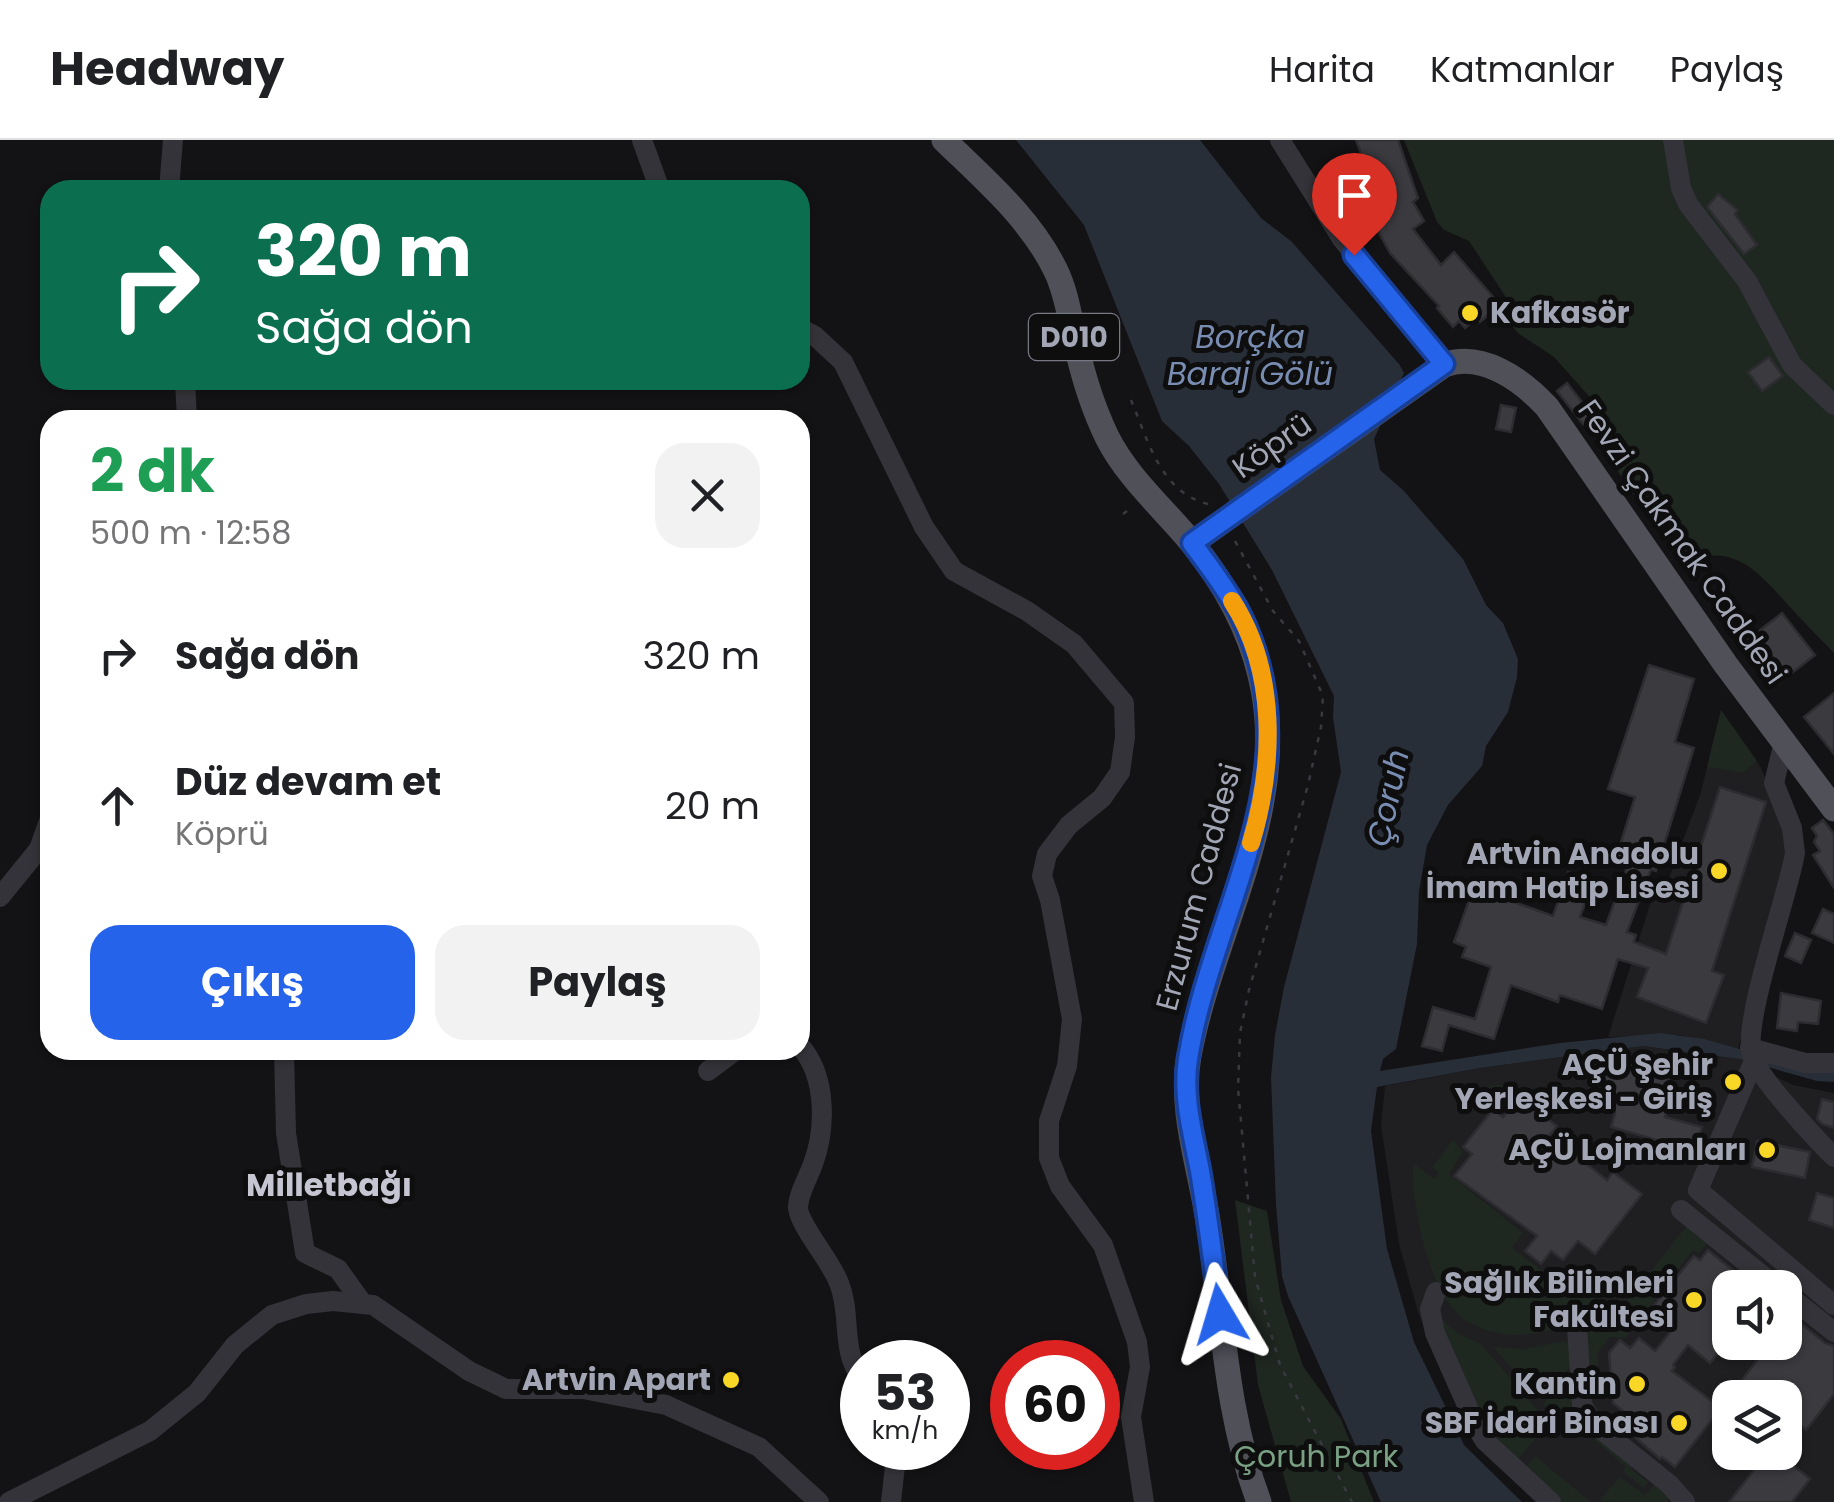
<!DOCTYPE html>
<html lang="tr">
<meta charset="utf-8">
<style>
body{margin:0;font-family:Poppins,sans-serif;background:#f2f2f2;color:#202124;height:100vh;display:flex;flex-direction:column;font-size:38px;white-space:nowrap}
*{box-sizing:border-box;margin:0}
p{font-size:32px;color:#757577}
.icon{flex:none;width:55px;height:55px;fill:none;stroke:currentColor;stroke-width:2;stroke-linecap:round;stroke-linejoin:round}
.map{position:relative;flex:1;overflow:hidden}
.panel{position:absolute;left:40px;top:270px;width:770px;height:650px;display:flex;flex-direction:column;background:#fff;border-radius:30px;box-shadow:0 2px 8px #0004}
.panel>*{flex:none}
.hud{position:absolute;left:40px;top:40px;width:770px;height:210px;border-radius:30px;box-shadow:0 2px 8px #0004;background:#0b6e4f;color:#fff;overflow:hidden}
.fabs{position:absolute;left:1712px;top:1130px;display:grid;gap:20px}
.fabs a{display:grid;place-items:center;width:90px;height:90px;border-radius:20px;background:#fff;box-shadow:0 2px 8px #0004;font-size:50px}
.speed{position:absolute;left:840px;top:1200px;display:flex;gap:20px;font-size:50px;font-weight:700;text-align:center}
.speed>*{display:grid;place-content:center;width:130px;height:130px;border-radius:50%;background:#fff;box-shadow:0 2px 8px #0004;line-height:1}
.speed small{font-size:25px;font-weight:400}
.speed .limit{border:15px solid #d22;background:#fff;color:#111}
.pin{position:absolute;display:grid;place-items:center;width:85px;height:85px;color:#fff;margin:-102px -42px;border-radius:50% 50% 50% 0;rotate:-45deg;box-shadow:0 0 10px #0007}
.pin .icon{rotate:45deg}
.me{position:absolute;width:110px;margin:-55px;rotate:353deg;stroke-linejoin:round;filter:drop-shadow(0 0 8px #0008)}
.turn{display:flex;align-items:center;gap:35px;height:210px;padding:0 50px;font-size:45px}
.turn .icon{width:130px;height:130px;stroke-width:2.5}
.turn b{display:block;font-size:70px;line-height:85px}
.round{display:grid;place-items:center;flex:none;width:105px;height:105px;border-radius:30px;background:#f2f2f2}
.head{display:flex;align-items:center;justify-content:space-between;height:170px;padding:0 50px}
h1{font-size:60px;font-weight:700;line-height:75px;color:#1e9e55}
.cta{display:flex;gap:20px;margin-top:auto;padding:20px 50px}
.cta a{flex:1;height:115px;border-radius:30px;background:#2563eb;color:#fff;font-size:40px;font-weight:700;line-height:115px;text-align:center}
.cta a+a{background:#f2f2f2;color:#202124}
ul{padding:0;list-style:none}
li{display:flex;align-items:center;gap:30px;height:150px;padding:0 50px}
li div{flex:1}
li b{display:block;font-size:38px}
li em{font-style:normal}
header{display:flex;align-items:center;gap:60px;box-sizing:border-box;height:140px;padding:0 50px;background:#fff;border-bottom:2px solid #e0e0e0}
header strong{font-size:48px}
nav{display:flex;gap:55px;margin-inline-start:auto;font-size:35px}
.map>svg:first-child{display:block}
.built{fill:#1f1e21;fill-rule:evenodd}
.green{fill:#1f2721}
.water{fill:#282e38}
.building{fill:#3a3a3f;stroke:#2d2c30;stroke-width:2.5}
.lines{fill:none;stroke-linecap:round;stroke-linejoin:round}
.path{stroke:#393a40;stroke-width:2.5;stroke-dasharray:5 8;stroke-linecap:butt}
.minor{stroke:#333339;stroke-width:20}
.major{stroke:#4f5058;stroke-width:25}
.route-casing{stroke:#184099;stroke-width:25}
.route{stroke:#2563eb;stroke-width:18}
.slow{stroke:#f59e0b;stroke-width:18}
.poi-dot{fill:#f8d727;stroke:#0e0e0f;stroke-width:4}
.labels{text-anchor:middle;stroke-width:10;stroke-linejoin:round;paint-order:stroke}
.shield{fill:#0e0e0f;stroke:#767883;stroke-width:2.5}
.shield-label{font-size:28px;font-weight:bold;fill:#a3a6b5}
.poi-label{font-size:30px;font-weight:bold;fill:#a3a6b5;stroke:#0e0e0f;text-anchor:end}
.street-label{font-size:30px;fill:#a3a6b5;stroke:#0e0e0f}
.park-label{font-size:30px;fill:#7aa183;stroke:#0e0e0f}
.water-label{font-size:32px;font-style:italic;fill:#798db2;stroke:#0e0e0f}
.neighbourhood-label{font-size:32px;font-weight:bold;fill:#c5c6d1;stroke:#0e0e0f}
</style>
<header>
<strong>Headway</strong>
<nav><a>Harita</a><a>Katmanlar</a><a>Paylaş</a></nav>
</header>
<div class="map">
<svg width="1834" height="1362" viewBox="0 0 1834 1362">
<rect width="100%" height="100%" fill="#131214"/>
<!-- built -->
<g class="built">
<path d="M 1721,570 L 1761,628 L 1790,699 L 1738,909 L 1679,895 L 1608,897 L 1654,752 L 1663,754 L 1701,652 Z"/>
<path d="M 1643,906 L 1739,919 L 1793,945 L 1834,953 L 1834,1362 L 1535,1362 L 1475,1302 L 1438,1221 L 1418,1172 L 1399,1104 L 1381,986 L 1385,946 L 1480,928 ZM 1730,1148 L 1785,1148 L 1785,1202 L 1730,1202 ZM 1730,1258 L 1785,1258 L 1785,1312 L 1730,1312 Z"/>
</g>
<!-- green -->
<g class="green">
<path d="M 1404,0 L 1834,0 L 1834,513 C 1819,497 1803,482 1789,466 C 1757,430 1732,400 1681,424 L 1587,286 L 1603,272 L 1554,217 L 1519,194 L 1501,174 L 1511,165 L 1469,101 L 1444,90 L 1437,82 Z"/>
<path d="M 1721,570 L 1757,621 L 1742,633 L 1707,627 Z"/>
<path d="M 1502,945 L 1510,947 L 1491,968 L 1482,961 L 1474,970 L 1460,960 L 1485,947 Z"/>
<path d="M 1453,1000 L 1463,1012 L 1449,1034 L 1523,1093 L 1512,1108 L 1577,1157 L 1589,1143 L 1600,1152 C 1589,1163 1579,1177 1565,1184 C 1531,1202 1475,1199 1450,1165 C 1426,1132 1411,1064 1413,1023 L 1434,1039 L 1439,1033 L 1432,1027 Z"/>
<path d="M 1235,1060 L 1267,1071 L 1281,1160 L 1303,1226 L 1341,1279 L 1374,1362 L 1291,1362 L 1258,1245 Z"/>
<path d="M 1689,1083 L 1710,1101 L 1699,1113 L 1692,1111 L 1644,1174 L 1627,1161 Z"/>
<path d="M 1621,1167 L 1639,1181 L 1626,1198 L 1610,1197 L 1598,1212 L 1598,1229 L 1587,1230 L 1586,1191 L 1598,1177 L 1608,1184 Z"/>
<path d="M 1440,1178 L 1459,1194 L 1481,1204 L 1549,1283 L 1517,1321 C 1479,1280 1454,1232 1440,1178 Z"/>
<path d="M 1565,1201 L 1568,1202 L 1572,1226 L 1537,1257 L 1493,1207 L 1523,1209 Z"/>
<path d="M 1572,1237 L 1633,1325 L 1631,1329 L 1648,1342 L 1644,1348 L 1623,1332 L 1626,1327 L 1562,1272 L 1556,1277 L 1543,1264 Z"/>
<path d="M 1535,1316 L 1591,1362 L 1562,1362 L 1525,1328 Z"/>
<path d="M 1620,1337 L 1645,1355 L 1656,1343 L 1667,1353 L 1668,1362 L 1599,1361 Z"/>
</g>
<!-- water -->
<path class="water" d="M 1016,0 L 1200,0 L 1261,78 L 1291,101 L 1399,224 L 1404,233 L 1374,299 L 1380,330 L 1403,350 L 1463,419 L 1486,465 L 1503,483 L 1518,519 L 1517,537 L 1508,572 L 1486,606 L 1482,626 L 1448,665 L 1427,705 L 1419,751 L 1417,804 L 1396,909 L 1383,919 L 1380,931 L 1560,903 L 1660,893 L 1704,899 L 1822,932 L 1834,932 L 1834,942 L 1817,941 L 1739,919 L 1643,906 L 1480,928 L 1377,947 L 1371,991 L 1387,1109 L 1414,1202 L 1464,1305 L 1522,1362 L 1381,1362 L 1288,1156 L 1282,1136 L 1276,1065 L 1271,937 L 1275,895 L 1284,847 L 1341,632 L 1333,577 L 1334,556 L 1272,430 L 1219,344 L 1189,306 L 1162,281 L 1084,85 Z"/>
<!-- building -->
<g class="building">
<path d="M 1356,0 L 1398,0 L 1418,58 L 1413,62 L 1424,81 L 1413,89 L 1441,125 L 1454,112 L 1500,165 L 1480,182 L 1477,178 L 1465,188 L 1459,181 L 1453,187 L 1437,168 L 1439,166 L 1390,113 L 1362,61 L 1376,55 Z"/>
<path d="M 1718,54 L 1738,70 L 1735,74 L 1757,105 L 1744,114 L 1707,67 Z"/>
<path d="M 1769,217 L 1783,236 L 1762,251 L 1748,232 Z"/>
<path d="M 1567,243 L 1593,276 L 1583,284 L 1557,251 Z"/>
<path d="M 1501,265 L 1516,268 L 1511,292 L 1496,289 Z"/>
<path d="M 1782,473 L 1815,515 L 1779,543 L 1746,501 Z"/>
<path d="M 1649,525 L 1694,539 L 1675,602 L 1694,608 L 1656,731 L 1651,729 L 1627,792 L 1636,795 L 1634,802 L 1666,814 L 1720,647 L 1766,662 L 1712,831 L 1724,835 L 1706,883 L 1637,857 L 1648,828 L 1618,819 L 1602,869 L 1560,855 L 1558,862 L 1511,845 L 1494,899 L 1449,885 L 1442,911 L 1422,906 L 1433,867 L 1475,879 L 1491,827 L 1462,817 L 1466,807 L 1454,802 L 1472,752 L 1481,755 L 1483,751 L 1553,776 L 1568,732 L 1593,741 L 1580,777 L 1606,785 L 1629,722 L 1616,718 L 1635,657 L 1608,649 Z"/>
<path d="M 1834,553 L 1834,614 L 1804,577 Z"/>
<path d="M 1823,680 L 1834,694 L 1834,748 L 1813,715 L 1820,711 L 1814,702 L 1817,696 L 1812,688 Z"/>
<path d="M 1823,769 L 1834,774 L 1834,803 L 1812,793 Z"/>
<path d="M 1795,793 L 1811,800 L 1801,823 L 1785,816 Z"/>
<path d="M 1781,853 L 1821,861 L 1818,884 L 1798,882 L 1797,891 L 1777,888 Z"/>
<path d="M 1599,915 L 1670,935 L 1667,944 L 1674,946 L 1665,977 L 1702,987 L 1695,1011 L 1611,987 L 1615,973 L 1585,964 Z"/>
<path d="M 1519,957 L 1557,986 L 1550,995 L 1607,1040 L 1613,1032 L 1642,1054 L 1595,1114 L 1578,1101 L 1563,1120 L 1551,1111 L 1541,1124 L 1525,1111 L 1537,1096 L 1454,1036 L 1472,1014 L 1463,1007 L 1493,969 L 1503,977 Z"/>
<path d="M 1822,959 L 1834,962 L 1834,988 L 1822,984 L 1817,979 Z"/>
<path d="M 1757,1001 L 1810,1012 L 1805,1038 L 1752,1027 Z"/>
<path d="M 1817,1053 L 1834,1058 L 1834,1088 L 1809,1080 Z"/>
<path d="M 1708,1110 L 1755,1148 L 1730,1148 L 1730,1199 L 1710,1223 L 1688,1205 L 1673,1225 L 1675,1227 L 1672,1231 L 1721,1268 L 1675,1327 L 1662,1317 L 1660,1319 L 1636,1298 L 1644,1288 L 1613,1263 L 1609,1213 L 1620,1200 L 1630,1208 L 1639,1198 L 1655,1211 L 1671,1191 L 1648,1172 L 1694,1116 L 1700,1120 Z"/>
<path d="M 1798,1181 L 1825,1203 L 1834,1206 L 1834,1254 L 1806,1290 L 1785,1274 L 1785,1258 L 1765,1258 L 1742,1240 L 1771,1202 L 1785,1202 L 1785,1184 L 1791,1189 Z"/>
<path d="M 1768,1312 L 1777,1312 L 1810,1339 L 1792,1362 L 1729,1362 Z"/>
</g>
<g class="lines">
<!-- path -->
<g class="path">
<path d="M 1131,260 C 1148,300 1160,352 1208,364"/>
<path d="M 1123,374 L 1131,368"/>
<path d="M 1235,401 L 1273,471 L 1299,501 L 1323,556 L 1321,587 L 1308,645 L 1249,850 L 1240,893 L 1238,948 L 1255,1137 L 1280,1225 L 1352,1362"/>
</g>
<!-- minor -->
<g class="minor">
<path d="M 642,0 L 660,50"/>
<path d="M 1280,0 L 1342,99 L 1444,225"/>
<path d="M 1673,0 L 1681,48 L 1688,64 L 1747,141 L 1792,225 L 1834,265"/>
<path d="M 169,50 L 173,0"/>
<path d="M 800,188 L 815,196 L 843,222 L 924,387 L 954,431 L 1027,471 L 1074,504 L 1124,563 L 1125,597 L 1120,632 L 1102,658 L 1069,685 L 1047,714 L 1042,736 L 1050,760 L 1072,879 L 1067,926 L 1049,981 L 1049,1018 L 1060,1046 L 1103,1105 L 1137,1202 L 1140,1227 L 1131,1277 L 1144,1362"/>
<path d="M 185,240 L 187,280"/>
<path d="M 1784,602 L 1774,643 L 1792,688 L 1795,713 C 1788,756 1742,882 1752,916 C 1758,937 1816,999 1834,1017"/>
<path d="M 0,757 L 39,709 L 50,678"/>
<path d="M 800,906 C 827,936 826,989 813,1024 C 808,1038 798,1054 798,1068 C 799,1085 831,1121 839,1143 C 852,1175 840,1210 862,1239"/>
<path d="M 1750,908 L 1805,923 L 1834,923"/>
<path d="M 284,910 L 286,993 L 305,1113 L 338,1129 L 363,1164"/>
<path d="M 1754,921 L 1698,1050 L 1834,1165"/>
<path d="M 708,931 L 736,910"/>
<path d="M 1681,1070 L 1778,1148"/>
<path d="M 1436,1152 L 1430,1169 L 1435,1193 L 1477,1288 L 1485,1301 L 1551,1362"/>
<path d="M 1785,1153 L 1834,1192"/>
<path d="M 1577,1187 L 1582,1265 L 1593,1283 L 1669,1344 L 1685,1362"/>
<path d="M 9,1362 L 150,1291 L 197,1253 L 235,1205 L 272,1175 L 306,1164 L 333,1161 L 373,1165 L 469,1231 L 506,1249 L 583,1249 L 666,1265 L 759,1307 L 819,1362"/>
<path d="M 891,1362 L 897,1308"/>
</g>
<!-- major -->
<g class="major">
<path d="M 944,0 C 985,40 1031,79 1056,131 C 1067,154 1070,180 1076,204 C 1083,236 1093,268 1107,297 C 1127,337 1163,368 1192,403 C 1224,443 1248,485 1260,535 C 1293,666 1212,791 1189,916 C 1179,969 1200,1028 1208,1081 C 1223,1175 1225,1272 1259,1362"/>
<path d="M 1192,403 L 1444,225 C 1482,211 1522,240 1547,267 L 1726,525 L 1834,669"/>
</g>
</g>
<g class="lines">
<!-- route casing -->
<g class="route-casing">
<path id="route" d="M 1220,1174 C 1214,1126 1208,1079 1200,1031 C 1193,995 1182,956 1188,919 C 1212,768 1318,626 1239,472 C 1226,448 1208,425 1192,403 L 1444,224 L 1354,115"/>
</g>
<!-- route -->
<use href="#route" class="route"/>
<!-- slow -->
<path class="slow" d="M 1232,461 C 1278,532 1274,626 1251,703"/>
</g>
<!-- markers -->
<g class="poi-dot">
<circle cx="1470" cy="173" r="10"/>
<circle cx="1719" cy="731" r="10"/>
<circle cx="1733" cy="942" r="10"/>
<circle cx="1767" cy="1010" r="10"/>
<circle cx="1694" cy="1160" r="10"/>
<circle cx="731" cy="1240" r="10"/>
<circle cx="1637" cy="1244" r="10"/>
<circle cx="1679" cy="1283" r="10"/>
</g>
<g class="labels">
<!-- shield labels -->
<rect class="shield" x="1029" y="174" width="90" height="46" rx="8"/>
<g class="shield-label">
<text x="1074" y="207">D010</text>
</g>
<!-- poi labels -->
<g class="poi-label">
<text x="1490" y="183" text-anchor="start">Kafkasör</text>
<text x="1699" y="724">Artvin Anadolu<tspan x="1699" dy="34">İmam Hatip Lisesi</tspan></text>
<text x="1713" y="935">AÇÜ Şehir<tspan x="1713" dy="34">Yerleşkesi - Giriş</tspan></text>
<text x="1747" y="1020">AÇÜ Lojmanları</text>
<text x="1674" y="1153">Sağlık Bilimleri<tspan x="1674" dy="34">Fakültesi</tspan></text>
<text x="711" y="1250">Artvin Apart</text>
<text x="1617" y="1254">Kantin</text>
<text x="1659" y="1293">SBF İdari Binası</text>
</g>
<!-- street labels -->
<g class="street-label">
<text transform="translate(1272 306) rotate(-35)" y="10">Köprü</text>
<text transform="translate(1682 402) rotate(55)" y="10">Fevzi Çakmak Caddesi</text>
<text transform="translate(1199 747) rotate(-75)" y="10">Erzurum Caddesi</text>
</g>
<!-- park labels -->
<g class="park-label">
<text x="1316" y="1327">Çoruh Park</text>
</g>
<!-- water labels -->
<g class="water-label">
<text x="1250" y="208">Borçka<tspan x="1250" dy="37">Baraj Gölü</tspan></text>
<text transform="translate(1388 658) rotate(-78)" y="11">Çoruh</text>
</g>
<!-- neighbourhood labels -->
<g class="neighbourhood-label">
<text x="329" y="1056">Milletbağı</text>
</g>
</g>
</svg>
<div class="fabs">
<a><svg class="icon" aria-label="sound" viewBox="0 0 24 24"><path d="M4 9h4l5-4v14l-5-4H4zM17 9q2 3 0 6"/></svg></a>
<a><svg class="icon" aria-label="layers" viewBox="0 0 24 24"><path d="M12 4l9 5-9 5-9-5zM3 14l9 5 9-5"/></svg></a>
</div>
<div class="speed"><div>53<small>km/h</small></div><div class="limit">60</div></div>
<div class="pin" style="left:1354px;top:115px;background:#d93025"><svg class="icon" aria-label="arrive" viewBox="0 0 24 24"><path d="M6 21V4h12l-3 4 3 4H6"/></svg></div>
<svg class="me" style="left:1220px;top:1174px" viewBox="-20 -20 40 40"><path d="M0-17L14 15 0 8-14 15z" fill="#2563eb" stroke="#fff" stroke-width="4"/></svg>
<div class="hud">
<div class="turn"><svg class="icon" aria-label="right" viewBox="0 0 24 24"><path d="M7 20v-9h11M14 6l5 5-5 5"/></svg><div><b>320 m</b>Sağa dön</div></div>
</div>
<section class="panel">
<div class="head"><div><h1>2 dk</h1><p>500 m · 12:58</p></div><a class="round"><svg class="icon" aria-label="close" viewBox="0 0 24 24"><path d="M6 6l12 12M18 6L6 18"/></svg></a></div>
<ul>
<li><svg class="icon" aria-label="right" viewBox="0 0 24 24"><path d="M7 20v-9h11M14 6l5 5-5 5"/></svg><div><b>Sağa dön</b></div><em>320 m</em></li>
<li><svg class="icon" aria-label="ahead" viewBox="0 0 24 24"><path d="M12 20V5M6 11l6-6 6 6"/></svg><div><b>Düz devam et</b><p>Köprü</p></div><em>20 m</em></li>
</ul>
<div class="cta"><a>Çıkış</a><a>Paylaş</a></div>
</section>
</div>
